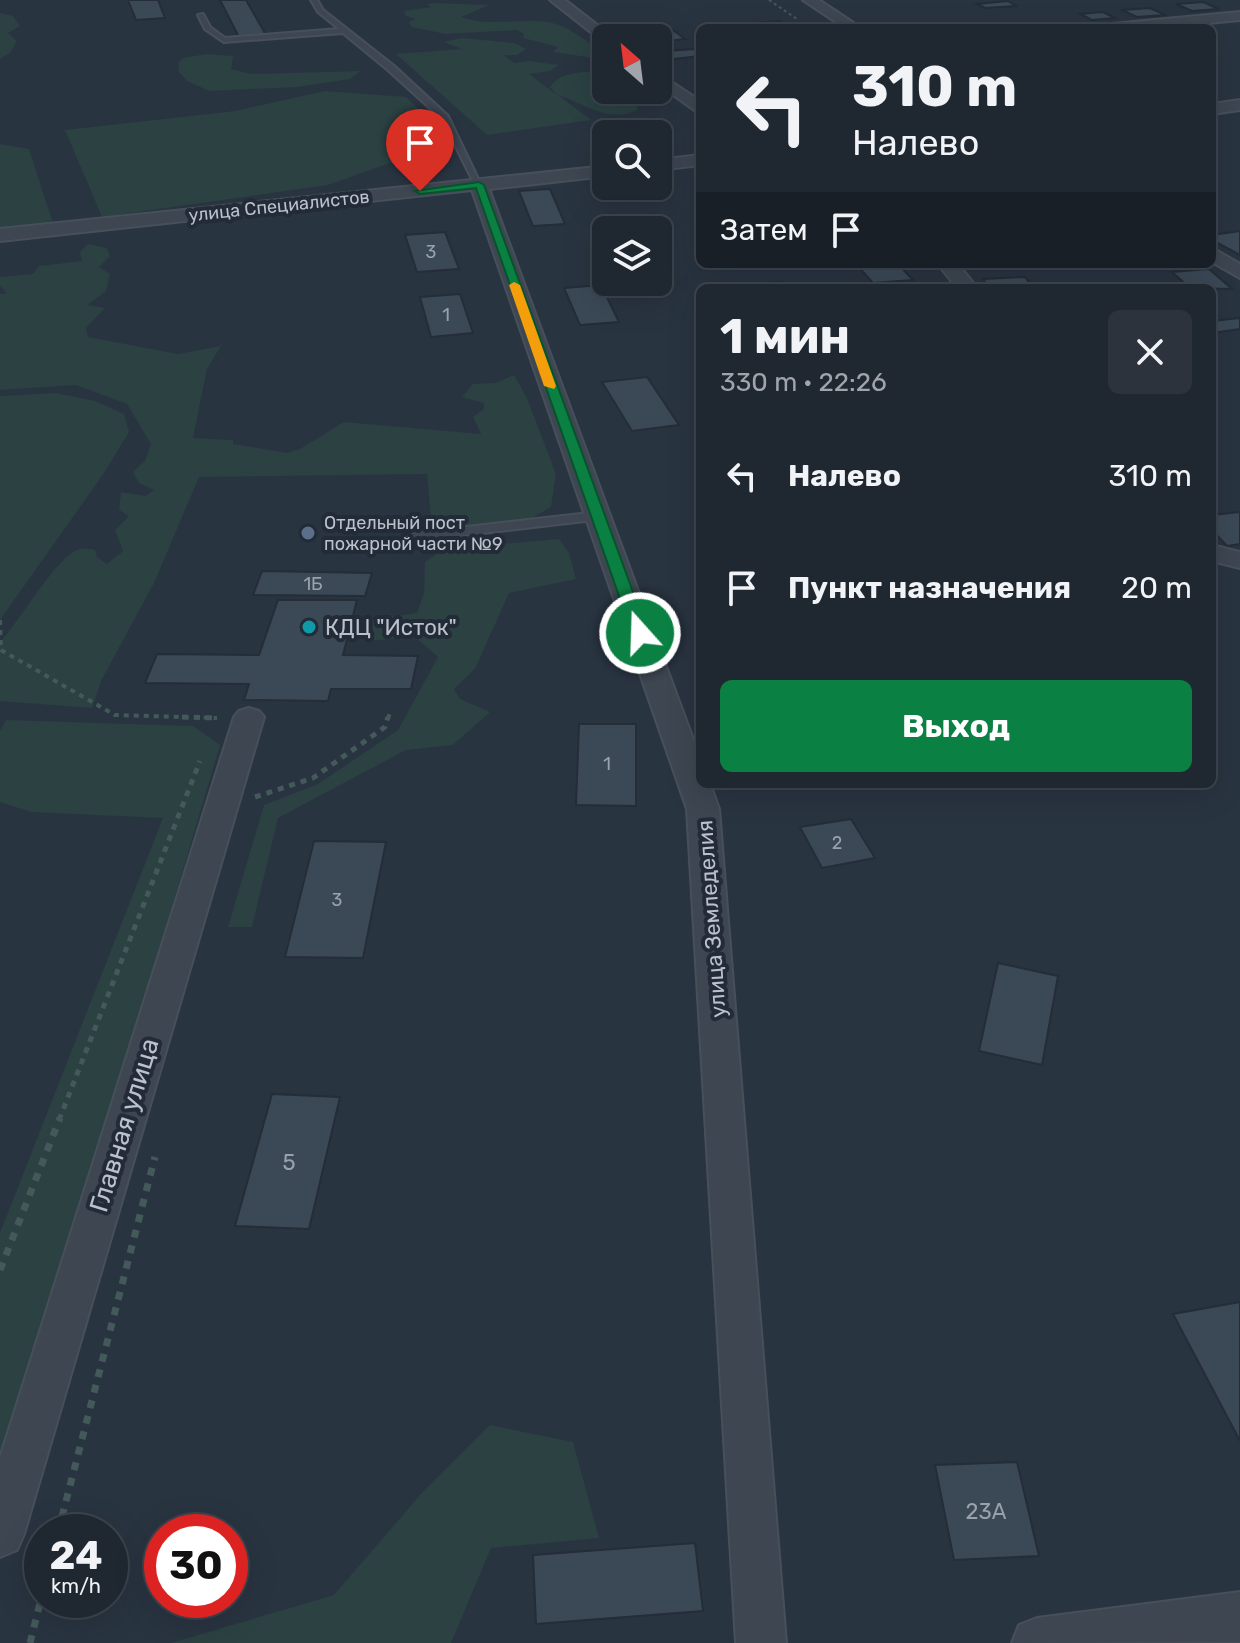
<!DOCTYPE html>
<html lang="ru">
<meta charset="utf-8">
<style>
body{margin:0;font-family:Rubik,sans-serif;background:#2c333d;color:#f1f3f6;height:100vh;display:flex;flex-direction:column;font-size:30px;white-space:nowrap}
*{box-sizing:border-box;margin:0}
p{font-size:26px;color:#a1a5ab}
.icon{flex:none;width:44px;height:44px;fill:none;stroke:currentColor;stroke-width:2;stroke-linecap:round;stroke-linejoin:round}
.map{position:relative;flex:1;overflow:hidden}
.details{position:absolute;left:696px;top:284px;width:520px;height:504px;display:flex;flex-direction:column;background:#1f2731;border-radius:12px;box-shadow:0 8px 32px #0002,0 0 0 2px #3c444d}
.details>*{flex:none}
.banner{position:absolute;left:696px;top:24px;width:520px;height:244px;border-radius:12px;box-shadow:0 8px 32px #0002,0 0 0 2px #3c444d;background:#1f2731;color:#f1f3f6;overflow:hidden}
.needle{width:52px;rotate:332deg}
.tools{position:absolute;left:592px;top:24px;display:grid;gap:16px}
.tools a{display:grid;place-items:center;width:80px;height:80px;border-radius:12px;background:#1f2731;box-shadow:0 8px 32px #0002,0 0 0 2px #3c444d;font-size:40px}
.speed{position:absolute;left:24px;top:1514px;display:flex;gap:16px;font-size:40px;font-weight:700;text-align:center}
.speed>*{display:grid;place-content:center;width:104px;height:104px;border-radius:50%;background:#1f2731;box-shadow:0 8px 32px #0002,0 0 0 2px #3c444d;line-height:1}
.speed small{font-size:20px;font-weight:400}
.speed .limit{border:12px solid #d22;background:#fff;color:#111}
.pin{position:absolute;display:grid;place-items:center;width:68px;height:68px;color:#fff;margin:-82px -34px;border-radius:50% 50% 50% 0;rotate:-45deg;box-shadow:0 0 8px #0007}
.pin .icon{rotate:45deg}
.me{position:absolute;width:88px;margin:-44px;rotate:340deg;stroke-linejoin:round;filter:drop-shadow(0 0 6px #0008)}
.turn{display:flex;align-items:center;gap:28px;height:168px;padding:0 24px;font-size:36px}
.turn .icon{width:104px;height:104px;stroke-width:2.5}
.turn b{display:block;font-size:56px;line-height:68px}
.then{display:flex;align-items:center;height:76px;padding:0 24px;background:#0003;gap:16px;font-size:30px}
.round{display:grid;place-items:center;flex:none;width:84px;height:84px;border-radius:12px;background:#2c333d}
.summary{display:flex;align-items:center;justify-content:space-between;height:136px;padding:0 24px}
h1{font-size:48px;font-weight:700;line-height:60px}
.action{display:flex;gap:16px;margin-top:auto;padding:16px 24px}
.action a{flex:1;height:92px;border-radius:12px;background:#0b8043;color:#fff;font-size:32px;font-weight:700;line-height:92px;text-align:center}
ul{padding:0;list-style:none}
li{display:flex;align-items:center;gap:24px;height:112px;padding:0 24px}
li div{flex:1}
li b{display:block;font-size:30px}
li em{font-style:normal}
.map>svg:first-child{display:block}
.green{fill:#2b4142}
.building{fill:#3b4957;stroke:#242d38;stroke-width:2}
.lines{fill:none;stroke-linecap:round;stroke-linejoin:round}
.service-casing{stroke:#474f5a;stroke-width:4}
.minor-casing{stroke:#474f5a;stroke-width:4}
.path-far3{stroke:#44595a;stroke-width:2;stroke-dasharray:3 3;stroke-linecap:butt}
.path-far2{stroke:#44595a;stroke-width:4;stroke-dasharray:5 5;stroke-linecap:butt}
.path-far1{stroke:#44595a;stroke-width:5;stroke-dasharray:6 6;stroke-linecap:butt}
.path{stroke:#44595a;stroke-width:7;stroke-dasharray:8 8;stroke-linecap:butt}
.service{fill:#3d4651;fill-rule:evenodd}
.minor{fill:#3d4651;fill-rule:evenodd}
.route{fill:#0b8043;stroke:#07532c;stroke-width:2}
.slow{fill:#f59e0b}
.service-dot{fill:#5c6f8a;stroke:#222b37;stroke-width:3}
.culture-dot{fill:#0f9aa8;stroke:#222b37;stroke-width:3}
.labels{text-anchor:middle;stroke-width:8;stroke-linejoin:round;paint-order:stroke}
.far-street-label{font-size:18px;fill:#bac1cb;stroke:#222b37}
.number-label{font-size:18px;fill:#98a1ac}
.far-poi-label{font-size:18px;fill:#bac1cb;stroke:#222b37;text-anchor:start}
.poi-label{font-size:22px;fill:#bac1cb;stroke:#222b37;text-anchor:start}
.street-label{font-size:22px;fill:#bac1cb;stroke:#222b37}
.near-number-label{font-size:22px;fill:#98a1ac}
.near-street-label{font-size:26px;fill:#bac1cb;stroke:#222b37}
</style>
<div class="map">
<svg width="1240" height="1643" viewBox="0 0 1240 1643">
<rect width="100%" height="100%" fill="#293441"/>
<!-- green -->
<g class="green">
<path d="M 434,3 L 489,5 L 461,17 C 490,27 517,18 547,22 C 570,25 582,40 601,50 L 593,58 L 553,52 L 558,47 L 523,38 L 524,34 L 517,30 L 445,34 L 412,27 L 409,22 L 415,19 L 406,16 L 404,11 L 431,7 L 427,4 Z"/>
<path d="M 0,13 L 13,16 L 20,26 L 8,33 L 17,41 L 10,53 L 0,59 Z"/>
<path d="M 462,38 L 514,43 L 526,49 L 517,55 L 504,55 L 514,63 L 529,61 L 559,65 L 550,71 L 529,74 L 557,95 L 550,87 C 560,71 589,70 606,73 L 606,90 L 617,90 L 638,99 L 637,110 C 609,124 585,104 558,95 L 591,120 L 487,135 L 396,54 L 462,49 L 444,42 Z"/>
<path d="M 207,54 L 233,56 L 231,69 L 251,74 L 360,71 L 350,79 L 297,87 L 209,91 L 187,81 L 179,72 L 178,63 L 183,58 Z"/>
<path d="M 325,91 L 406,97 L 438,128 L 401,159 L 328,185 L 102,217 L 65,130 L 235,111 Z"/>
<path d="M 0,144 L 29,149 L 53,223 L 0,229 Z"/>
<path d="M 88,244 L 107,248 L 110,256 L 99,267 L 110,274 L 106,291 L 87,305 L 105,308 L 86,328 L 88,337 L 178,354 L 221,346 L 207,369 L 193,438 L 233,440 L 233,444 L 287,453 L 300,449 L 344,422 L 481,434 L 473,417 L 484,409 L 484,403 L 462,397 L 473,384 L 495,383 L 514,375 L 527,398 L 556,474 L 551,507 L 530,519 L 432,530 L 427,474 L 199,477 L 154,583 L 102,679 L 92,708 L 0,701 L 0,642 C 20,621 55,559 77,550 C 82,548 89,549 95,550 L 97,557 L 107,564 L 123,551 L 115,530 L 129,516 L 119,510 L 121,492 L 146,496 L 154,490 L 139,483 L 133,472 L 145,461 L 151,444 L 127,404 L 76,385 L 0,390 L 0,294 L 7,293 L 0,286 L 0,277 L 33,274 L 39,266 L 82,261 L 80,252 Z"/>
<path d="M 56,393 L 95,401 L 124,414 L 129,432 L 104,473 L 0,620 L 0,396 Z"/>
<path d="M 559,539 L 569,553 L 576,579 L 509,593 L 475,669 L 454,689 L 460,699 L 490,712 L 453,745 L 406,750 L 278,818 L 252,927 L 228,927 L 264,805 L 318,784 L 398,730 L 438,657 L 415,637 L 367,641 L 365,620 L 417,613 L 424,593 L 425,562 L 444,549 Z"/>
<path d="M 6,720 L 193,726 L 220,745 L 25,1402 L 0,1474 L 0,1233 L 163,818 L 31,812 L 0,802 L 0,731 Z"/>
<path d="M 490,1425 L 573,1442 L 599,1538 L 491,1548 L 451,1643 L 171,1643 L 334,1595 L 420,1495 Z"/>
</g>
<!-- building -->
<g class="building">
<path d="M 128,0 L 158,0 L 165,18 L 136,20 Z"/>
<path d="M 220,0 L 246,0 L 266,35 L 239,37 Z"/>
<path d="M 1008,1 L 1016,6 L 985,8 L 977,4 Z"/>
<path d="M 1203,2 L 1219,9 L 1192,11 L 1176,4 Z"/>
<path d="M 1150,8 L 1165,15 L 1137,17 L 1122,10 Z"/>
<path d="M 1103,12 L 1115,18 L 1092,20 L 1080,14 Z"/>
<path d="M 780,21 L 789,27 L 762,28 L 755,23 Z"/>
<path d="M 673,30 L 685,39 L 658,42 L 658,38 L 641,38 L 636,34 Z"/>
<path d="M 694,49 L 700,56 L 674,59 L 665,51 Z"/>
<path d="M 550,189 L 565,224 L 533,226 L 519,191 Z"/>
<path d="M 1240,231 L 1240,255 L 1212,240 L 1212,235 Z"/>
<path d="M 445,232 L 459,269 L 417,272 L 405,235 Z"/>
<path d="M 856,264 L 898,264 L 913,280 L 873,283 Z"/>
<path d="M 1209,269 L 1232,289 L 1190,288 L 1172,272 Z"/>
<path d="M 1025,277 L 1034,288 L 989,288 L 983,279 Z"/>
<path d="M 781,282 L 785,288 L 748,288 L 745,284 Z"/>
<path d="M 601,285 L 619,322 L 580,325 L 564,288 Z"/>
<path d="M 460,294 L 473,333 L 431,337 L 420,297 Z"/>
<path d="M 1240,318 L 1240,329 L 1212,333 L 1212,321 Z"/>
<path d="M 647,377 L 679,425 L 632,431 L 602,382 Z"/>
<path d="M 1240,512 L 1240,544 L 1227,546 L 1212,530 L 1212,515 Z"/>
<path d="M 262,571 L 372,573 L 365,596 L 253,595 Z"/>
<path d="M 278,600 L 357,600 L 343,655 L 418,656 L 411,689 L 331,689 L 328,701 L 244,700 L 249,684 L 145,683 L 157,654 L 259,655 Z"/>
<path d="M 579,724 L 636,724 L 636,806 L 576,805 Z"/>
<path d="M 851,819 L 875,858 L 822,868 L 800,827 Z"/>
<path d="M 314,841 L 386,842 L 363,958 L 285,957 Z"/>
<path d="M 998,963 L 1058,976 L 1042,1065 L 979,1051 Z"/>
<path d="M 272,1094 L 340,1097 L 309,1229 L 235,1226 Z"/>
<path d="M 1240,1302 L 1240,1441 L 1173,1314 Z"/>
<path d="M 1017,1462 L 1039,1556 L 954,1560 L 935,1465 Z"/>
<path d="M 695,1543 L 703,1611 L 536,1624 L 533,1555 Z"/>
</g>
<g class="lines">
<!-- service casing -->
<g class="service-casing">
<g id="service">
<path d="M 311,0 L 317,0 L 323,10 L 394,66 L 448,116 L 482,187 L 475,185 L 442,119 L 388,70 L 343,33 L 224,42 L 205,29 L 198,15 L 203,14 L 210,27 L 225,38 L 339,29 L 318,12 Z"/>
<path d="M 598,512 L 604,516 L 602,519 L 414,541 L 408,537 L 414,533 Z"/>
</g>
</g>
<!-- minor casing -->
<g class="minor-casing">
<g id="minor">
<path d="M 550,0 L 565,0 L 614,38 L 602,41 Z"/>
<path d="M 803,0 L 819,0 L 861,28 L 845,28 Z"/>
<path d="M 1240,12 L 1240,20 L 1156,28 L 1105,28 L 1112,24 Z"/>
<path d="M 658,73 L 700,101 L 700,114 L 658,84 Z"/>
<path d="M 1240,100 L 1240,110 L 1212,114 L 1212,104 Z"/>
<path d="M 700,155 L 700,165 L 658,170 L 658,160 Z"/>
<path d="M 606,166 L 606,176 L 489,189 L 700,758 L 700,784 L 710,784 L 719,809 L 786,1643 L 736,1643 L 687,809 L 472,190 L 0,241 L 0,229 Z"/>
<path d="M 1212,248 L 1240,264 L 1240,278 L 1212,262 Z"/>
<path d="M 938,264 L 958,264 L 977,288 L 957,288 Z"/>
<path d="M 1212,545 L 1240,552 L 1240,568 L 1212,561 Z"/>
<path d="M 249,708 L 259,711 L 264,717 L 24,1534 L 17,1550 L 0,1557 L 0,1458 L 234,717 L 239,711 Z"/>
<path d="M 1240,1592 L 1240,1642 L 1012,1643 L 1019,1625 L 1037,1618 Z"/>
</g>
</g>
<!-- path-far3 -->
<path class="path-far3" d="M 769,0 L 797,19"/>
<!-- path-far2 -->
<g class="path-far2">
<path d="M 0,620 L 1,650 L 115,715 L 217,718"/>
<path d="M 388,719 L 390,712"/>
</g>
<!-- path-far1 -->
<g class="path-far1">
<path d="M 182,717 L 217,718"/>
<path d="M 255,797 L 313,778 L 385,727 L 388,717"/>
<path d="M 59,1120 L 200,761"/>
</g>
<!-- path -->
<g class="path">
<path d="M 0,1270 L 60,1118"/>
<path d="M 58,1532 L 155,1157"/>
<path d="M 30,1643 L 42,1595"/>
</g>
<!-- service -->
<use href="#service" class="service"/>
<!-- minor -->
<use href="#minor" class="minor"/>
</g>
<!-- route -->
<path class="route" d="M 479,182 L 484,185 L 648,633 L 645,636 L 640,638 L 632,633 L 476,188 L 420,194 L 415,191 Z"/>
<!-- slow -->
<path class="slow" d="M 514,282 L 520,285 L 556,386 L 554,389 L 544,386 L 509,285 Z"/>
<!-- markers -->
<circle class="service-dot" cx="308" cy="533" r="8"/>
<circle class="culture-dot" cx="309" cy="627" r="8"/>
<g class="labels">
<!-- far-street labels -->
<g class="far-street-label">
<text transform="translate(279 206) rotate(-6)" y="6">улица Специалистов</text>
</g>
<!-- number labels -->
<g class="number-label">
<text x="431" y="258">3</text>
<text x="446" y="321">1</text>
<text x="313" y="590">1Б</text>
<text x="607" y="770">1</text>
<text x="837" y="849">2</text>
<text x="337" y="906">3</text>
</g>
<!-- far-poi labels -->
<g class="far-poi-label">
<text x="324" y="529">Отдельный пост<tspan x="324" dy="21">пожарной части №9</tspan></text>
</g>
<!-- poi labels -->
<g class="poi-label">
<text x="325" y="635">КДЦ "Исток"</text>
</g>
<!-- street labels -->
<g class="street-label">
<text transform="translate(711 919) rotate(-94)" y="8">улица Земледелия</text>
</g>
<!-- near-number labels -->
<g class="near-number-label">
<text x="289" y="1170">5</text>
<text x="986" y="1519">23А</text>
</g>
<!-- near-street labels -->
<g class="near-street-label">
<text transform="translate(124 1125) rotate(-73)" y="9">Главная улица</text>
</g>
</g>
</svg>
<div class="tools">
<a><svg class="needle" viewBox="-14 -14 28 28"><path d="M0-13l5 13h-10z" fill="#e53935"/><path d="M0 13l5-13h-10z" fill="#a1a5ab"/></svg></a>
<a><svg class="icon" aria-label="search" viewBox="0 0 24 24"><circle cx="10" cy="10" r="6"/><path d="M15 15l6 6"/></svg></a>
<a><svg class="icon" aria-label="layers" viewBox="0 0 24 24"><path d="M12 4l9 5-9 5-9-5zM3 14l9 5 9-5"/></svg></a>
</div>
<div class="speed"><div>24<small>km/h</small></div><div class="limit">30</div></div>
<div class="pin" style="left:420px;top:191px;background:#d93025"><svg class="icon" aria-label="arrive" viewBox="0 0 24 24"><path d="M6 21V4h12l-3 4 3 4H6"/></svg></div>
<svg class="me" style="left:640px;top:633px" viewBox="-20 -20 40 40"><circle r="17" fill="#0b8043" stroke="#fff" stroke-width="3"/><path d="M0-11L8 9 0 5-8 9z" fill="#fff"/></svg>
<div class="banner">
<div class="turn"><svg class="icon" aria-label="left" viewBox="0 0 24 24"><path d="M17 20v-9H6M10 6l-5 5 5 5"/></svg><div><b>310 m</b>Налево</div></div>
<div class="then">Затем<svg class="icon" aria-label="arrive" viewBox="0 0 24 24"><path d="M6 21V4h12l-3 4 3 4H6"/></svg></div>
</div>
<section class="details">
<div class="summary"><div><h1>1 мин</h1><p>330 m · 22:26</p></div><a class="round"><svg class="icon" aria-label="close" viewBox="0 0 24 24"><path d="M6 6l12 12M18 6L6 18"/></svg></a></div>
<ul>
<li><svg class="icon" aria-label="left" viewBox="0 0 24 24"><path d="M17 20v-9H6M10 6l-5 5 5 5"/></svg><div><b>Налево</b></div><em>310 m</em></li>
<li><svg class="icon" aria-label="arrive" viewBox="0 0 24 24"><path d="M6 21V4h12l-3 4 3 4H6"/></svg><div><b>Пункт назначения</b></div><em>20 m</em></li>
</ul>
<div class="action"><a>Выход</a></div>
</section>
</div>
